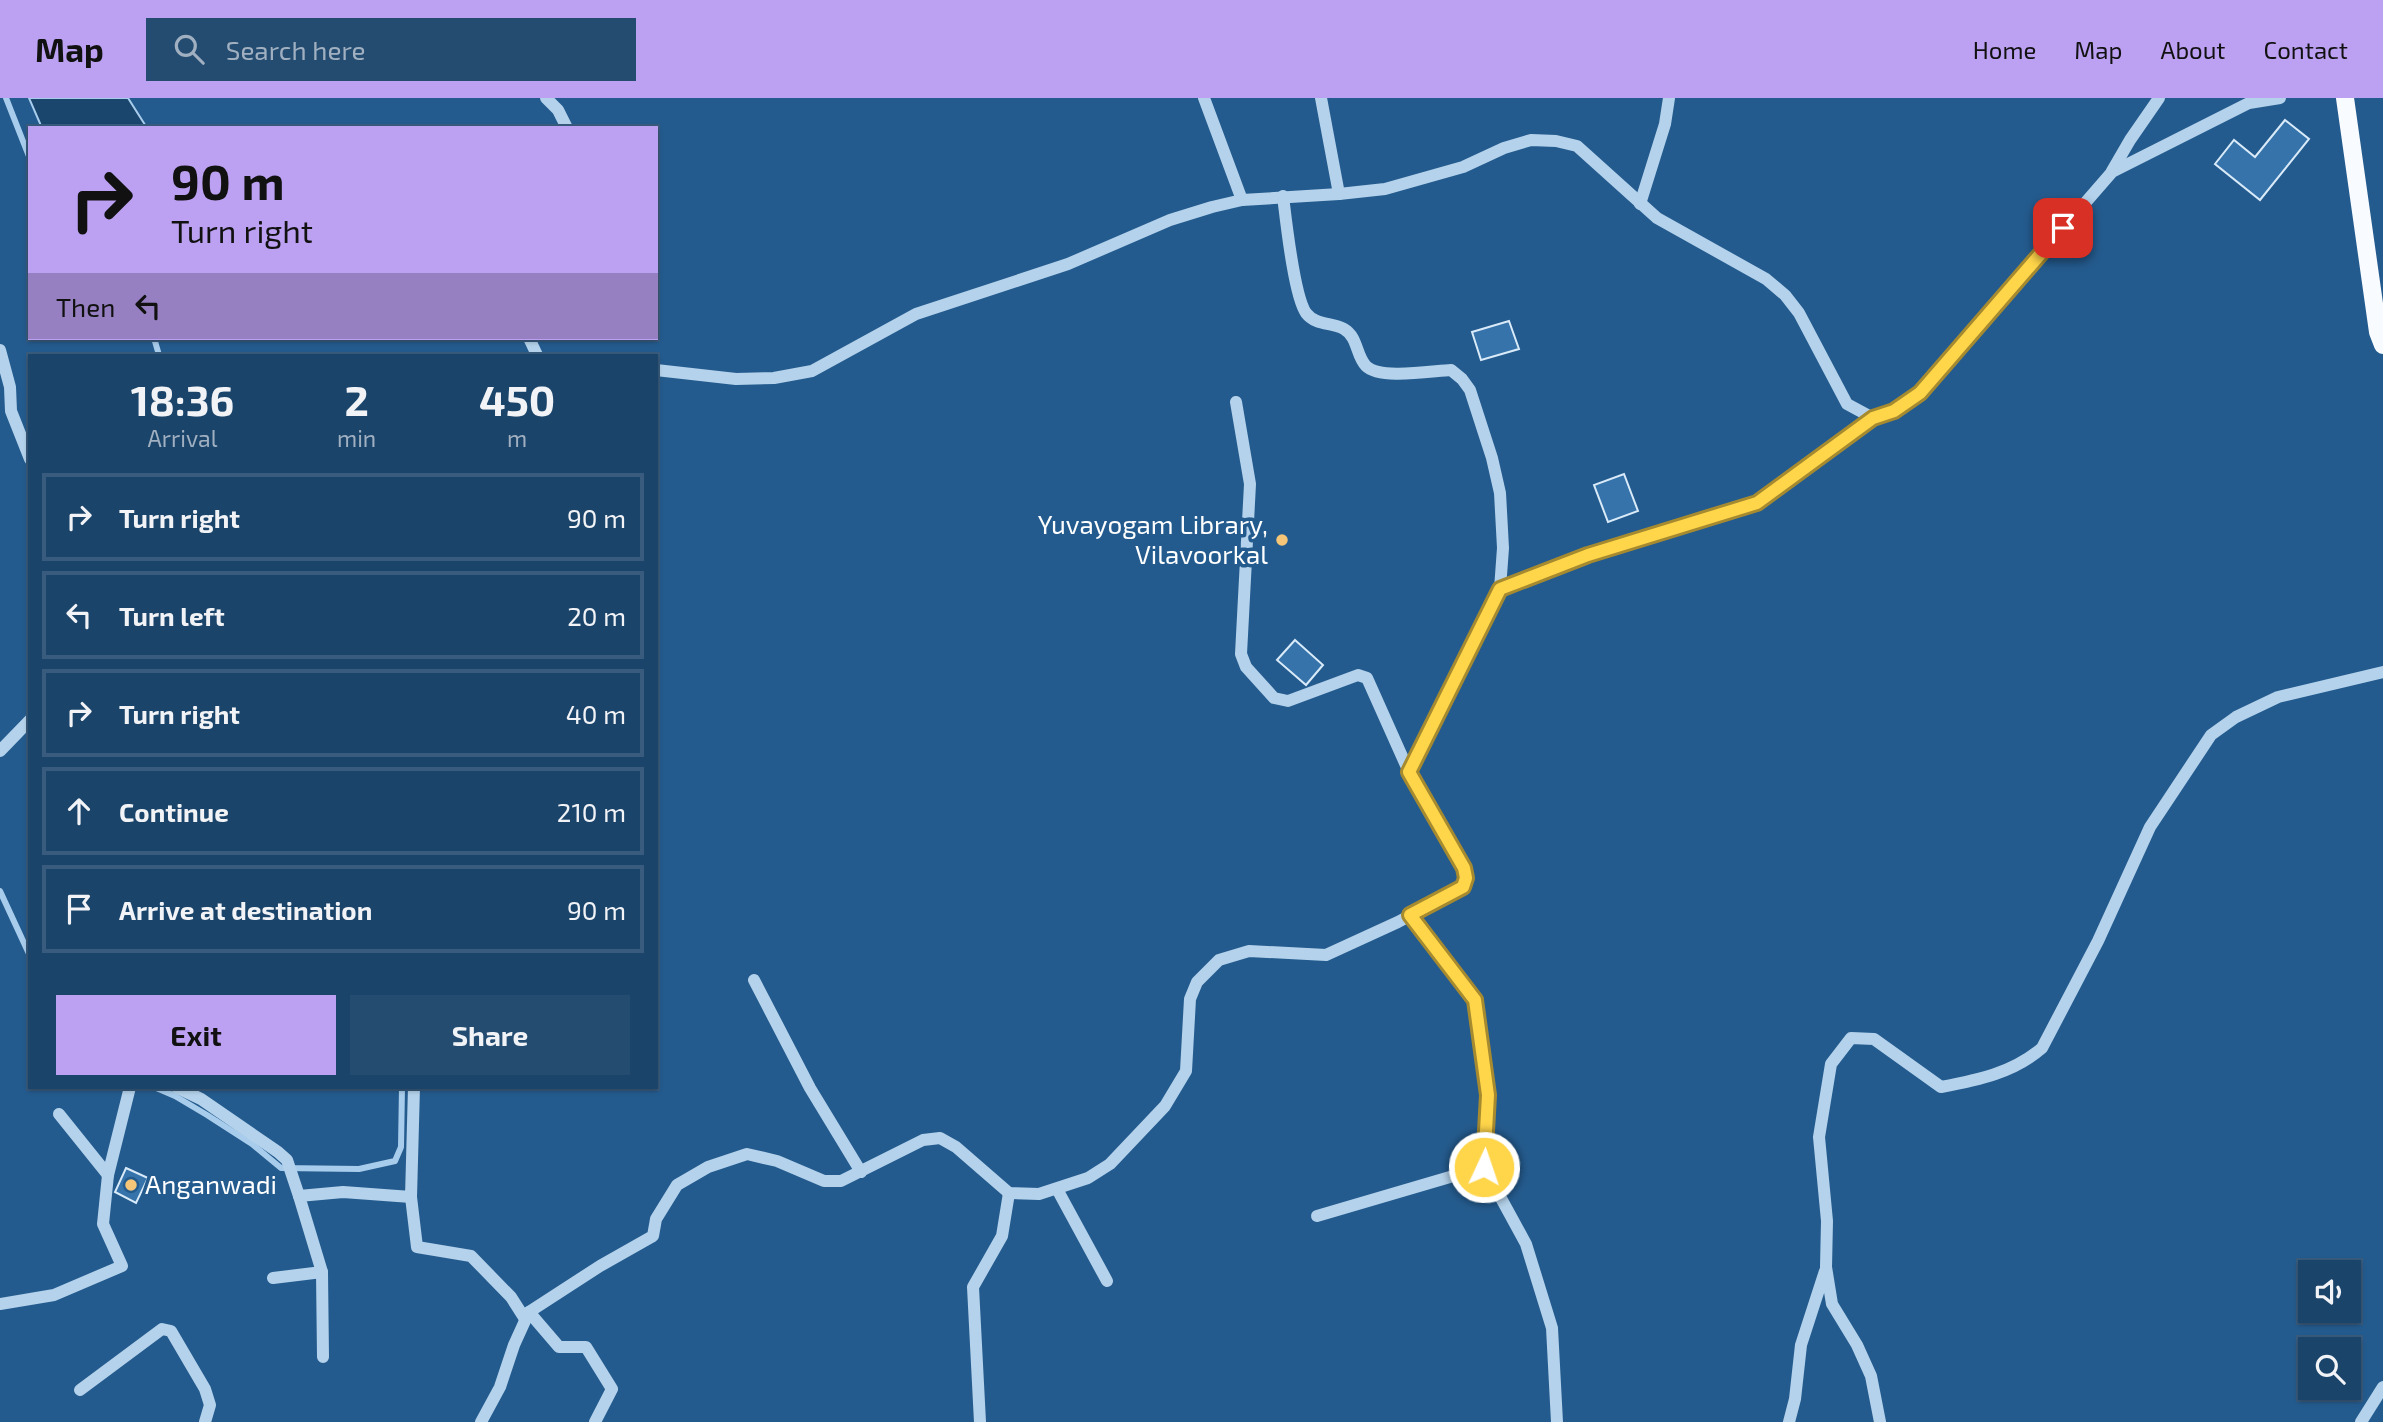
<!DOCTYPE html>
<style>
body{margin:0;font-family:"Exo 2",sans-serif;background:#244b70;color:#f1f3f6;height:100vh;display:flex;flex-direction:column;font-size:26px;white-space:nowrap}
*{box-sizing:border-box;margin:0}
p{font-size:23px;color:#a0b0c1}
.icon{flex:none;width:38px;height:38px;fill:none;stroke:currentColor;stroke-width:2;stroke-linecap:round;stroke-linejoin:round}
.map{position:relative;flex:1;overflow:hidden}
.sheet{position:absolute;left:28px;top:256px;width:630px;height:735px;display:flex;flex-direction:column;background:#1b446a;border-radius:0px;box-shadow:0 2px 5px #0004,0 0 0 2px #395c7e}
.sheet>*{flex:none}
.hud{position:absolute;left:28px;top:28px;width:630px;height:214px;border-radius:0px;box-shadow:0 2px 5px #0004,0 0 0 2px #395c7e;background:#bca0f2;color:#111;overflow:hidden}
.controls{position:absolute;left:2298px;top:1162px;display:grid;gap:14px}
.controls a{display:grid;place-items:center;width:63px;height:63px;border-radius:0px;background:#1b446a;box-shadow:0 2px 5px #0004,0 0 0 2px #395c7e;font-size:35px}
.pin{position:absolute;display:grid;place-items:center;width:60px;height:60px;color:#fff;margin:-30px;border-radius:14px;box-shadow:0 4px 10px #0006}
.me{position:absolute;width:77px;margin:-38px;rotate:3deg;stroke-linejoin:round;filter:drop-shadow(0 0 5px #0008)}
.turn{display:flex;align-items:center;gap:24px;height:147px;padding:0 28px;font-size:32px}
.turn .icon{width:91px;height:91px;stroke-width:2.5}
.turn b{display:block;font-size:49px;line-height:60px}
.then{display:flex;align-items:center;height:66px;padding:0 28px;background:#0003;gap:14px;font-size:26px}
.eta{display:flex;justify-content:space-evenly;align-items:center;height:119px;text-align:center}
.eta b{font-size:42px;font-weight:700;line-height:49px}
.primary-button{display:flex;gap:14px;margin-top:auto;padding:14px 28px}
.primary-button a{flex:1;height:80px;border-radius:0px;background:#bca0f2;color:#111;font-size:28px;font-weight:700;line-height:80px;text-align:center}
.primary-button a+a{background:#244b70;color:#f1f3f6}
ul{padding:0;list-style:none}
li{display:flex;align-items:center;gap:21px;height:88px;margin:0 14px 10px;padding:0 14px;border:4px solid #395c7e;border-radius:0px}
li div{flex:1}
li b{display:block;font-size:26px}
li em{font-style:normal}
header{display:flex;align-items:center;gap:42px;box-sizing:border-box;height:98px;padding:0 35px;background:#bca0f2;color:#111}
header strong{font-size:33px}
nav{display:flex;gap:38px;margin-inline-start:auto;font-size:24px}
.search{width:490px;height:63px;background:#244b70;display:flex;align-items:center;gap:18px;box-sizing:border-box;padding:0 24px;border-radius:0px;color:#a0b0c1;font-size:26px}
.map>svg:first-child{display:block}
.water{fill:#1a456d;stroke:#a8cdec;stroke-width:2}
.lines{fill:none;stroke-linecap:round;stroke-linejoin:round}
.stream{stroke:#a8cdec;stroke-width:6}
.building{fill:#3573aa;stroke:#d9eaf8;stroke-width:2}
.minor{stroke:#b4d2eb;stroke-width:12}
.major{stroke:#f8fbff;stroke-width:18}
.route-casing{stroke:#a68a30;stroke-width:18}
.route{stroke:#ffd54a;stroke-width:12}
.poi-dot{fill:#f5c677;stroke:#245b8e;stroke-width:2.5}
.labels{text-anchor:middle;stroke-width:7;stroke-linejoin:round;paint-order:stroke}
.poi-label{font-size:26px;fill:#fff;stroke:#245b8e;text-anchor:end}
</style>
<header>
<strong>Map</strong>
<div class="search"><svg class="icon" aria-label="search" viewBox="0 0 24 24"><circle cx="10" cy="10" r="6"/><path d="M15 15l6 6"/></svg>Search here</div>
<nav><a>Home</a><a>Map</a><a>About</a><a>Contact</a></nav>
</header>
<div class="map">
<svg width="2383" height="1324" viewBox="0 0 2383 1324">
<rect width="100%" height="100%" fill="#245b8e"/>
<!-- water -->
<path class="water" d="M 29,0 L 128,0 L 147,30 L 42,30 Z"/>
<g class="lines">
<!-- stream -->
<g class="stream">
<path d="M 6,0 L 30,61"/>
<path d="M 154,240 L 159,257"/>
<path d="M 0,793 L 30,858"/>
<path d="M 154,989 L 175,998 L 207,1017 L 252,1046 L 281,1070 L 359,1071 L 395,1063 L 401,1049 L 402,989"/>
</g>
</g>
<!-- building -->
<g class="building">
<path d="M 2285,22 L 2309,41 L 2260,102 L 2215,66 L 2234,42 L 2255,59 Z"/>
<path d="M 1509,223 L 1519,251 L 1481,262 L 1472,234 Z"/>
<path d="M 1624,376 L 1638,413 L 1608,424 L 1594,387 Z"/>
<path d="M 1295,542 L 1323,567 L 1306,587 L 1277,562 Z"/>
<path d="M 126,1070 L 148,1080 L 136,1105 L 115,1094 Z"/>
</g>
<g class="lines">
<!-- minor -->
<g class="minor">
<path d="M 546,0 L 558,12 L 567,30"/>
<path d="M 1204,0 L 1242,102"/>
<path d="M 1321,0 L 1339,96"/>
<path d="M 2112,73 L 2130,42 L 2159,0"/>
<path d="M 1640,106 L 1665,26 L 1669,0"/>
<path d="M 529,240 L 537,257"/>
<path d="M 0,252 L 10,289 L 11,313 L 30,361"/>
<path d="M 656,272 L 736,281 L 774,280 L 812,273 L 916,216 L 1068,166 L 1170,122 L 1212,109 L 1242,102 L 1339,96 L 1385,91 L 1463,69 L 1504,50 L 1531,42 L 1556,43 L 1577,48 L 1657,120 L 1766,181 L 1785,197 L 1799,215 L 1847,306 L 1873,320 L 1894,312 L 1920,295 L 2112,74 L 2249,5 L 2280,0"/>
<path d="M 1236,304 L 1250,386 L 1241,556 L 1246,569 L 1274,600 L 1288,603 L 1358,577 L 1367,580 L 1409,674 L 1500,491 L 1503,450 L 1500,395 L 1492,360 L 1470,292 L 1462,281 L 1451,272 C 1431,273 1380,282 1366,268 C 1356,258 1358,239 1344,231 C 1332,224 1316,228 1306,215 C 1294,198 1286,122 1283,98"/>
<path d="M 1500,491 L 1588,457 L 1757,405 L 1873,320"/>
<path d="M 0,653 L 30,622"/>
<path d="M 1410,817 L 1475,902 L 1488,997 L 1484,1069 L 1526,1146 L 1552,1230 L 1557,1324"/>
<path d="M 754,882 L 810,990 L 861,1074"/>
<path d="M 176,989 L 201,1001 L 278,1054 L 287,1062 L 299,1098"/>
<path d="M 59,1016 L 108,1077"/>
<path d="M 1057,1091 L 1107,1183"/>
<path d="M 411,1099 L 417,1149 L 471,1158 L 511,1199 L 525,1221"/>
<path d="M 1317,1118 L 1484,1069"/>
<path d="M 273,1180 L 322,1174"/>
<path d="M 0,1206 L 54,1197 L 122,1168 L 103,1126 L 108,1077 L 130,989"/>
<path d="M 529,1214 L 559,1249 L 586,1249 L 612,1291 L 595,1324"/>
<path d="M 323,1259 L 322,1174 L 299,1098 L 343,1094 L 411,1099 L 414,989"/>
<path d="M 80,1292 L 162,1231 L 171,1233 L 205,1291 L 210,1307 L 205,1324"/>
<path d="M 481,1324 L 500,1289 L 514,1247 L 529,1214 L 600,1168 L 653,1138 L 656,1121 L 677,1087 L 708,1069 L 747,1056 L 777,1063 L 824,1083 L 841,1083 L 923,1042 L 940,1040 L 956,1049 L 1009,1095 L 1039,1096 L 1088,1080 L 1110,1066 L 1165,1008 L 1186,973 L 1190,901 L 1197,884 L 1219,862 L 1249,853 L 1326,857 L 1398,824 L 1463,789 L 1466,780 L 1464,770 L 1409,674"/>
<path d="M 980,1324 L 973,1189 L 1002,1138 L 1009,1095"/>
<path d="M 1789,1324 L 1795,1301 L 1801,1247 L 1825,1173"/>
<path d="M 1880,1324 L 1871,1278 L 1857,1247 L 1832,1206 L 1826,1169 L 1827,1123 L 1819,1039 L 1831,966 L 1851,940 L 1874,941 L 1941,989 C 1978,982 2013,975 2042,950 L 2098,843 L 2150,729 L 2211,637 L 2236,619 L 2278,599 L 2383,574"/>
<path d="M 2361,1324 L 2383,1289"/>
</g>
<!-- major -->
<path class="major" d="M 2345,0 L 2378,234 L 2383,247"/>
</g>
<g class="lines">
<!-- route casing -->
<g class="route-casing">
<path id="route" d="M 1484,1069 L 1488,997 L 1475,902 L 1410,817 L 1463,789 L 1466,780 L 1464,770 L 1409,674 L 1500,491 L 1588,457 L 1757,405 L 1873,320 L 1894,313 L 1920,295 L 2063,130"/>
</g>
<!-- route -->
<use href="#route" class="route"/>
</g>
<!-- markers -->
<g class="poi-dot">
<circle cx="1282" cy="442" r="7"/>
<circle cx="131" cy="1087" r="7"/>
</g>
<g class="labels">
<!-- poi labels -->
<g class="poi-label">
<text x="1268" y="436">Yuvayogam Library,<tspan x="1268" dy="30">Vilavoorkal</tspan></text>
<text x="145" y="1096" text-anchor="start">Anganwadi</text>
</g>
</g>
</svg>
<div class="controls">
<a><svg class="icon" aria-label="sound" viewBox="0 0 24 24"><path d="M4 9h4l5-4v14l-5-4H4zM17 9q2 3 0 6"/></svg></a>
<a><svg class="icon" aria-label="search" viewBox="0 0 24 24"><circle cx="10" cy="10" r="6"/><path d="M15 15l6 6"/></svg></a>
</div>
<div class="pin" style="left:2063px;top:130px;background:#d93025"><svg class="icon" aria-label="arrive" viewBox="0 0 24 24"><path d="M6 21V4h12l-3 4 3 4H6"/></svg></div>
<svg class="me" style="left:1484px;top:1069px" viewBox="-20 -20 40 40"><circle r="17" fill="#ffd54a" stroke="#fff" stroke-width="3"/><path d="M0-11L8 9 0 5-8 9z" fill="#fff"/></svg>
<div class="hud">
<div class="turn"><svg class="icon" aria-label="right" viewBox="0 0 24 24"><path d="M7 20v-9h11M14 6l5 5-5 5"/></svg><div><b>90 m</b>Turn right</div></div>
<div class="then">Then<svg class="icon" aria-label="left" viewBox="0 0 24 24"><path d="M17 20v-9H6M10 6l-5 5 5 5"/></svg></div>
</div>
<section class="sheet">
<div class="eta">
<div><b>18:36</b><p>Arrival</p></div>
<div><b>2</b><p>min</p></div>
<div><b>450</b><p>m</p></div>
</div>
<ul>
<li><svg class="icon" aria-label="right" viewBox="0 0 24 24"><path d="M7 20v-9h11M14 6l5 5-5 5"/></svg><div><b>Turn right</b></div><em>90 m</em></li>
<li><svg class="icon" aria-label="left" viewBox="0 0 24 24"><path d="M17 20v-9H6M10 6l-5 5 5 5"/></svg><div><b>Turn left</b></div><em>20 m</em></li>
<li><svg class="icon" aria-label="right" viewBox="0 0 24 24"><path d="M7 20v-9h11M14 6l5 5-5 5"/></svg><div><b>Turn right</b></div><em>40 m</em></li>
<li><svg class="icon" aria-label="ahead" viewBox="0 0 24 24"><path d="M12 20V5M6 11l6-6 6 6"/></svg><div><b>Continue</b></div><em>210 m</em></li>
<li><svg class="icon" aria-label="arrive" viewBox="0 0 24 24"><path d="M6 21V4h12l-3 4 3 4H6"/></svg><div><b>Arrive at destination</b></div><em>90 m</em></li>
</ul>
<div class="primary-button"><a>Exit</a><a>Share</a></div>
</section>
</div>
